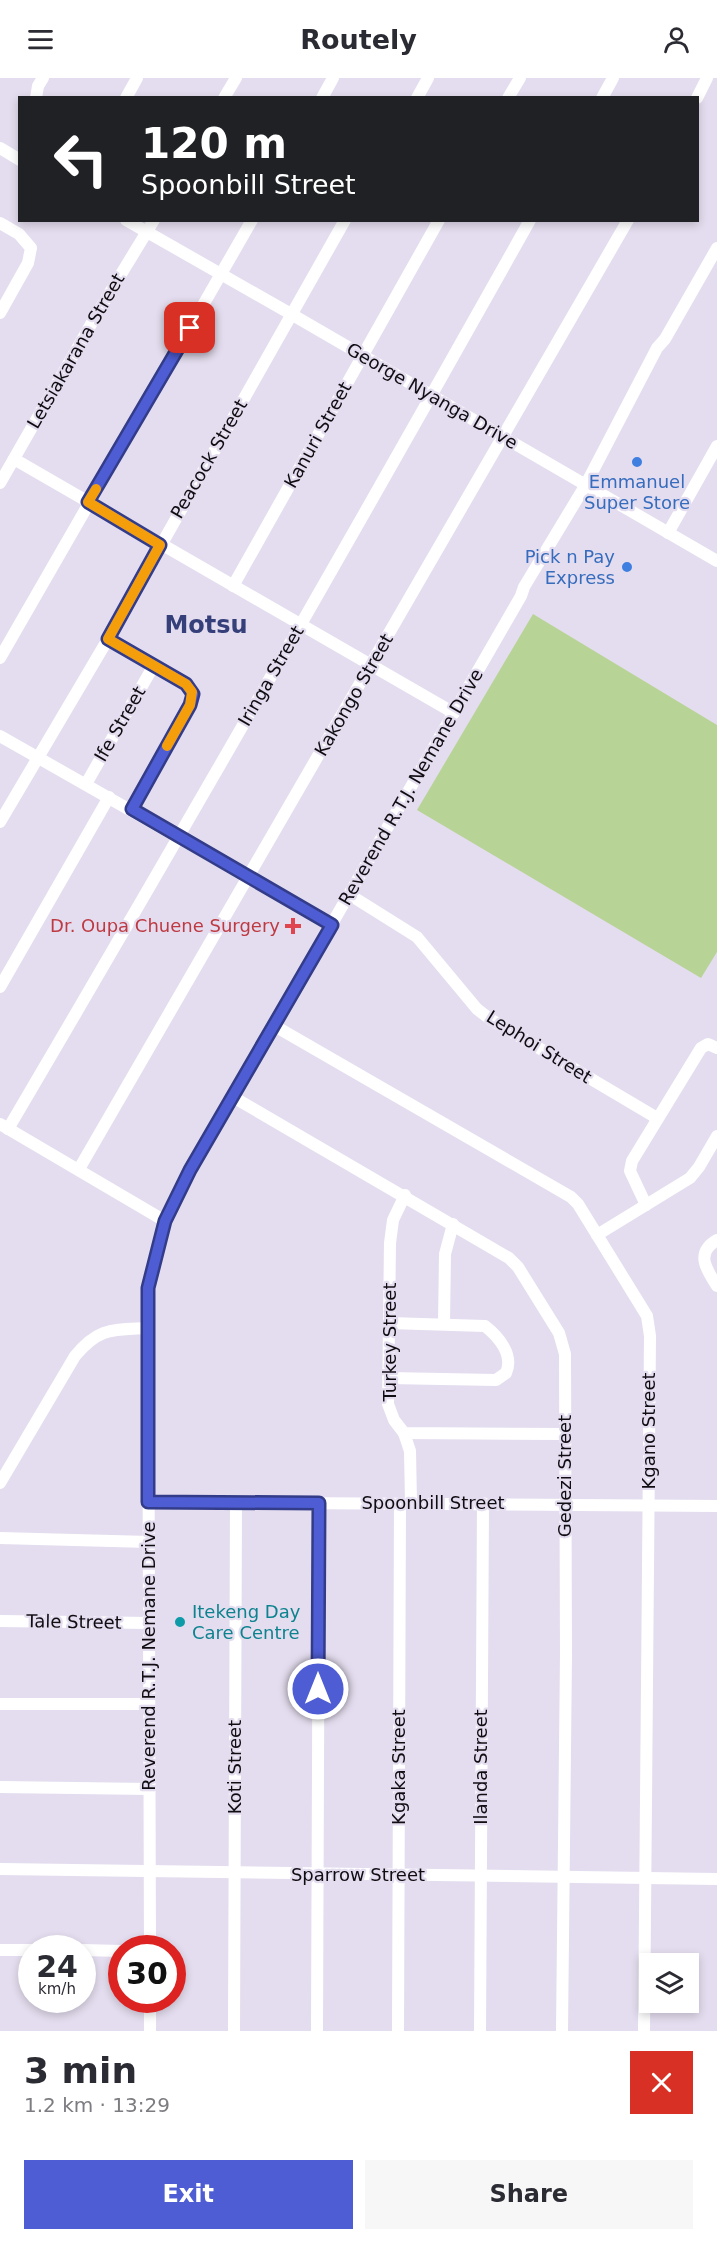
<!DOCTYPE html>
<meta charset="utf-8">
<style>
body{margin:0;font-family:"DejaVu Sans",sans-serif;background:#f7f7f7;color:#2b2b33;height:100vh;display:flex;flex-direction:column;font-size:22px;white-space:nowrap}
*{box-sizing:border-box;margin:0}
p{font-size:20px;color:#7c7c81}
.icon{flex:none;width:33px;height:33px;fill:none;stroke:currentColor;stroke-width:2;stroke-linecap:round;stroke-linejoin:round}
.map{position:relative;height:1953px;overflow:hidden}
.side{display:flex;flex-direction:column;background:#fff;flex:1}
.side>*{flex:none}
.top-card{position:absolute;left:18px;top:18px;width:681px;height:126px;border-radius:0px;box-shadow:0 3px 9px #0003;background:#202124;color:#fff;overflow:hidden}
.fabs{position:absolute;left:639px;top:1875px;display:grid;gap:12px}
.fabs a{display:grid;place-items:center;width:60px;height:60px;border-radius:0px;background:#fff;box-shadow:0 3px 9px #0003;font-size:30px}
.speed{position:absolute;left:18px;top:1857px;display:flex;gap:12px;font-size:30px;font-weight:700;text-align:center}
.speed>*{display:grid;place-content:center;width:78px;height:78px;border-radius:50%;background:#fff;box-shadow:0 3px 9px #0003;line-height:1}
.speed small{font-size:15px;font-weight:400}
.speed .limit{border:9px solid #d22;background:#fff;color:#111}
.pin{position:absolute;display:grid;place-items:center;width:51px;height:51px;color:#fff;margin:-26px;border-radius:12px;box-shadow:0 3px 9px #0006}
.me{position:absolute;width:66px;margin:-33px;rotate:0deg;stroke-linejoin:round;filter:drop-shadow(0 0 4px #0008)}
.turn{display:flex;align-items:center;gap:21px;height:126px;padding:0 24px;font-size:27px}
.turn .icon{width:78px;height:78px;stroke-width:2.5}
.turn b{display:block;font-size:42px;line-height:51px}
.round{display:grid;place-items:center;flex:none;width:63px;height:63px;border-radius:0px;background:#f7f7f7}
.overview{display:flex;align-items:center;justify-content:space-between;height:102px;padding:0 24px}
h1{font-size:36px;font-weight:600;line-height:45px}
.cta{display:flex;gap:12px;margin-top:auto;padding:12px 24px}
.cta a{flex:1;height:69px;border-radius:0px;background:#4e5dd3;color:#fff;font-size:24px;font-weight:600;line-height:69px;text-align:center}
.cta a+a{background:#f7f7f7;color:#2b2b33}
header{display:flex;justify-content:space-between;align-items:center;height:78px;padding:0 24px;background:#fff;font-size:27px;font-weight:600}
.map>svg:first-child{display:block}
.green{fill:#b8d396}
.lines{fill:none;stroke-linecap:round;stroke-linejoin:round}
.minor{stroke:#fff;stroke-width:12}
.route-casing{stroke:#333c89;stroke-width:15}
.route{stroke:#4e5dd3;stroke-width:10}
.slow{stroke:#f59e0b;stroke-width:10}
.shop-dot{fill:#3f7fe0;stroke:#e4ddef;stroke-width:2}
.health-dot{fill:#e0444e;stroke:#e4ddef;stroke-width:2}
.culture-dot{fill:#0f9aa8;stroke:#e4ddef;stroke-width:2}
.labels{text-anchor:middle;stroke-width:4.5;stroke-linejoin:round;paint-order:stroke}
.street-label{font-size:18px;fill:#0f0c12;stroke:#e4ddef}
.shop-label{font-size:18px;fill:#366cbe;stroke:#e4ddef}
.health-label{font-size:18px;fill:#be3a42;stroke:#e4ddef;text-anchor:end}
.culture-label{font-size:18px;fill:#0d838f;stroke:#e4ddef;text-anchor:start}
.district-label{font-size:24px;font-weight:bold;fill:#35407b;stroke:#e4ddef}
</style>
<header><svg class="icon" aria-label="menu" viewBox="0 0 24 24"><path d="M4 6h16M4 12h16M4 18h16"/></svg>Routely<svg class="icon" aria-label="person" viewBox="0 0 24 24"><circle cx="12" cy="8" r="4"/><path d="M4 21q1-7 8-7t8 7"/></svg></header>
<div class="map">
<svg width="717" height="1953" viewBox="0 0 717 1953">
<rect width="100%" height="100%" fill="#e4ddef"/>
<!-- green -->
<path class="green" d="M 533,536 L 717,647 L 717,874 L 701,900 L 417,732 Z"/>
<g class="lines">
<!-- minor -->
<g class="minor">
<path d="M 36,20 L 38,8 L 43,0"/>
<path d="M 126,20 L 137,0"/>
<path d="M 224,20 L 236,0"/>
<path d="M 322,20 L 333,0"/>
<path d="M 417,20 L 428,0"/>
<path d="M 508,20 L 520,0"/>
<path d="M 602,20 L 613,0"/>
<path d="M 697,20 L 707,0"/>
<path d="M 0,70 L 20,82"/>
<path d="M 126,142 L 291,236 L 717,483"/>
<path d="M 0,145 L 19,156 L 31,170 L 28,185 L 0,235"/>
<path d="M 14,381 L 454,635"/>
<path d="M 0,405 L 98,234 L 154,142"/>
<path d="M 668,455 L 717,368"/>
<path d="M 233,508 L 439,142"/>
<path d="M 108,561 L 186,606 L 193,616 L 190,627 L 132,731"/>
<path d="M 0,580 L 252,142"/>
<path d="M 0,658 L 332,847"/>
<path d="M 86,706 L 154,587"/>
<path d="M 0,744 L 108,561 L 345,142"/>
<path d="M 350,817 L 417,859 L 477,931 L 490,941 L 657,1040"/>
<path d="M 0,909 L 109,719"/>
<path d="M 273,947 L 571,1119 L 578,1126 L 647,1238 L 650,1258 L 644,1953"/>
<path d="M 233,1019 L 509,1180 L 518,1189 L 559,1255 L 565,1276 L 566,1577 L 562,1953"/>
<path d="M 0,1046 L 165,1143"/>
<path d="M 8,1051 C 185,750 359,447 530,142"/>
<path d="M 79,1091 L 628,142"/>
<path d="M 405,1117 L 393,1142 L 390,1165 L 388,1326 L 394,1342 L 404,1355 L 566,1356"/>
<path d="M 646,1127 L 630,1093 L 632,1083 L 701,970 L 708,966 L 717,970"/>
<path d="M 597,1157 L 690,1100 L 699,1089 L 717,1058"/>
<path d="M 717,1162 C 695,1175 706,1191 717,1208"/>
<path d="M 444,1246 L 445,1176 L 453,1146"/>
<path d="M 388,1300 L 496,1302 L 506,1295 C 514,1277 499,1259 485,1248 L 389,1245"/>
<path d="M 404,1355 L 410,1373 L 411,1425"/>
<path d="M 0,1405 L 75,1278 C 99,1249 112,1252 148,1250"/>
<path d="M 148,1424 L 717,1428"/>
<path d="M 0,1460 L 149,1464"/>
<path d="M 0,1543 L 149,1545"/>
<path d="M 0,1626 L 148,1626"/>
<path d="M 0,1709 L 150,1711"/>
<path d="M 0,1791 L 717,1801"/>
<path d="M 150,1870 L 148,1210 L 165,1143 L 190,1092 L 521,518 L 524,509 L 585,408 L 657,270 L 665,261 L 717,170"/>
<path d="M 0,1872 L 32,1872"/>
<path d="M 82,1872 L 122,1873"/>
<path d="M 150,1953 L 150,1922"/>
<path d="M 234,1953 L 236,1425"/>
<path d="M 317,1953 L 319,1425"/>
<path d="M 398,1953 L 400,1425"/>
<path d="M 480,1953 L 483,1425"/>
</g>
</g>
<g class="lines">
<!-- route casing -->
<g class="route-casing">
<path id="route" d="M 190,250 L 88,424 L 160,467 L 108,561 L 186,606 L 193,616 L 190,627 L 132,731 L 332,847 L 190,1092 L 165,1143 L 148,1210 L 148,1424 L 319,1425 L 318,1611"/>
</g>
<!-- route -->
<use href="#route" class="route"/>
<!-- slow -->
<path class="slow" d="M 96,411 L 88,424 L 160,467 L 108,561 L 186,606 L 192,614 L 190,627 L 167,668"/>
</g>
<!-- markers -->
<g class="shop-dot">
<circle cx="637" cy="384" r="6"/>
<circle cx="627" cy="489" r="6"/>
</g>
<path class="health-dot" d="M290 839h6v6h6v6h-6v6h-6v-6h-6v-6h6z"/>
<circle class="culture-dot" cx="180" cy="1544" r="6"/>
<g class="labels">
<!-- street labels -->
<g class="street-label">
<text transform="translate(76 273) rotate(-60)" y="6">Letsiakarana Street</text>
<text transform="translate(432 318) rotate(30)" y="6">George Nyanga Drive</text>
<text transform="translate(318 357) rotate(-61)" y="6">Kanuri Street</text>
<text transform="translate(209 381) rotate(-60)" y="6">Peacock Street</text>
<text transform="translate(271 598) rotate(-60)" y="6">Iringa Street</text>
<text transform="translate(354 617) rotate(-60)" y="6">Kakongo Street</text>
<text transform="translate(120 646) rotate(-60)" y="6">Ife Street</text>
<text transform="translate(411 709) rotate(-60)" y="6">Reverend R.T.J. Nemane Drive</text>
<text transform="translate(539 969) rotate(32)" y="6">Lephoi Street</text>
<text transform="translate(390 1264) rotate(-90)" y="6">Turkey Street</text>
<text transform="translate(649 1353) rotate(-90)" y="6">Kgano Street</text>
<text transform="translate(565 1398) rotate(-90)" y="6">Gedezi Street</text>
<text x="433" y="1431">Spoonbill Street</text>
<text transform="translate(74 1544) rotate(1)" y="6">Tale Street</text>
<text transform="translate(149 1578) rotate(-90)" y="6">Reverend R.T.J. Nemane Drive</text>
<text transform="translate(235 1689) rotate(-90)" y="6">Koti Street</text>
<text transform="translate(399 1689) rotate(-90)" y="6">Kgaka Street</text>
<text transform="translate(481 1689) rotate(-90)" y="6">Ilanda Street</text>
<text x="358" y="1803">Sparrow Street</text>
</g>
<!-- shop labels -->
<g class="shop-label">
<text x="637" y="410">Emmanuel<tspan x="637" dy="21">Super Store</tspan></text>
<text x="615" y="485" text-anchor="end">Pick n Pay<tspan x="615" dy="21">Express</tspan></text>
</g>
<!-- health labels -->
<g class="health-label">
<text x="280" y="854">Dr. Oupa Chuene Surgery</text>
</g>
<!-- culture labels -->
<g class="culture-label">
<text x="192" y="1540">Itekeng Day<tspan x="192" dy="21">Care Centre</tspan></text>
</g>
<!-- district labels -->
<g class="district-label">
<text x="206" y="555">Motsu</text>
</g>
</g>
</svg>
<div class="fabs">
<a><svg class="icon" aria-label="layers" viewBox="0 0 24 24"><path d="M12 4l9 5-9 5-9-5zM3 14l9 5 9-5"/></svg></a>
</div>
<div class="speed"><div>24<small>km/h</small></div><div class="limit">30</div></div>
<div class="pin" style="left:190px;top:250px;background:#d93025"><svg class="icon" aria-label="arrive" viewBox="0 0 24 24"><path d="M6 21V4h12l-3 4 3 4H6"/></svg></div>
<svg class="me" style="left:318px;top:1611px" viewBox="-20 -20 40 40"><circle r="17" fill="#4e5dd3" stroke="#fff" stroke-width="3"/><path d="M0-11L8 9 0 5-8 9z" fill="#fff"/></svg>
<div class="top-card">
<div class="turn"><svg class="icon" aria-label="left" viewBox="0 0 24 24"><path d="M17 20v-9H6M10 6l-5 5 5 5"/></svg><div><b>120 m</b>Spoonbill Street</div></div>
</div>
</div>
<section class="side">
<div class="overview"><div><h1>3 min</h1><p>1.2 km · 13:29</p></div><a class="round" style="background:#d93025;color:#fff"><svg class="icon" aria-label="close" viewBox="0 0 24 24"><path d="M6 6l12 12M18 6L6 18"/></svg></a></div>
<div class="cta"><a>Exit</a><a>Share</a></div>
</section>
